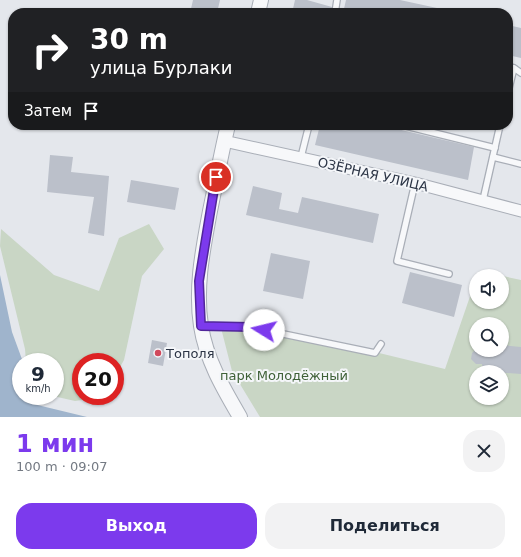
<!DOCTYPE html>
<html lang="ru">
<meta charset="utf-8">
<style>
body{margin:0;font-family:"DejaVu Sans",sans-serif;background:#f2f2f3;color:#1f2937;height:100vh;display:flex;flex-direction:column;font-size:15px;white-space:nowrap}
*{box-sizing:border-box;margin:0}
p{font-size:13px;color:#747a83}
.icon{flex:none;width:22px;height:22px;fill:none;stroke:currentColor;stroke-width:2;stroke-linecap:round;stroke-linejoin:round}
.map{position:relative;height:417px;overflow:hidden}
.side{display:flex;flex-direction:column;background:#fff;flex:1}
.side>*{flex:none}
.hud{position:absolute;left:8px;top:8px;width:505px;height:122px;border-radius:16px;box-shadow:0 1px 3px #0004;background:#202124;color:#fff;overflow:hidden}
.buttons{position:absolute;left:469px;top:269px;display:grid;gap:8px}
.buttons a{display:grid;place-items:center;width:40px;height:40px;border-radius:50%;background:#fff;box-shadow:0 1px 3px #0004;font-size:20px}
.speed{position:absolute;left:12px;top:353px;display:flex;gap:8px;font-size:20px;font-weight:700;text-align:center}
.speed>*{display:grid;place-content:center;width:52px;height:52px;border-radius:50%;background:#fff;box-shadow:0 1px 3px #0004;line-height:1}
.speed small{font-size:10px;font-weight:400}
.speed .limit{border:6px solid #d22;background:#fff;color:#111}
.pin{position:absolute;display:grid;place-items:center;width:34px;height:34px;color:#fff;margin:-17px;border:2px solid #fff;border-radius:50%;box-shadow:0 1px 4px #0007}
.me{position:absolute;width:44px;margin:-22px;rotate:279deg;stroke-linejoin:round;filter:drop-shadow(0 0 3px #0008)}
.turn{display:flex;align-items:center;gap:14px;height:84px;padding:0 16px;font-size:18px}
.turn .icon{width:52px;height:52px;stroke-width:2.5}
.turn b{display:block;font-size:28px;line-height:34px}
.then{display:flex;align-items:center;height:38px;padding:0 16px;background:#0003;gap:8px;font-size:15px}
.round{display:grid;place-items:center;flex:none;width:42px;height:42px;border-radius:16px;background:#f2f2f3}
.head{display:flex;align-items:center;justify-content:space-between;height:68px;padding:0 16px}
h1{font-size:24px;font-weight:600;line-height:30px;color:#7c3aed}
.action{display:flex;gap:8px;margin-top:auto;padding:8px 16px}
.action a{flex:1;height:46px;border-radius:16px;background:#7c3aed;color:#fff;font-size:16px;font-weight:600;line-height:46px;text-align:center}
.action a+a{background:#f2f2f3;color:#1f2937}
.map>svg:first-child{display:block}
.green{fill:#c9d6c5;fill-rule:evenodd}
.water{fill:#9fb4cc}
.building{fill:#bbc0ca}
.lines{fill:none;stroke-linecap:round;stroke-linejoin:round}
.service-casing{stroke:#a9aeb7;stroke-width:8}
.minor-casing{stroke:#a9aeb7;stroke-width:13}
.tertiary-casing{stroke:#a9aeb7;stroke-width:16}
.service{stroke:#f7f8fa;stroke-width:5.5}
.minor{stroke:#f7f8fa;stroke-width:11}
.tertiary{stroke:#f7f8fa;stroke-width:14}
.route-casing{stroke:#51269a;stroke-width:10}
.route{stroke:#7c3aed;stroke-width:7}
.poi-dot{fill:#d1495b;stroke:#f4f6f9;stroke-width:1.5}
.labels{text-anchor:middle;stroke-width:4;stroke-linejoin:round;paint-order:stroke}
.street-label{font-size:13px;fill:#2b3445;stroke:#f4f6f9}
.poi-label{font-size:13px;fill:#2b3445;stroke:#f4f6f9;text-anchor:start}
.park-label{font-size:13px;fill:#3f6138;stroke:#f4f6f9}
</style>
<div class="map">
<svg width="521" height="417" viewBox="0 0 521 417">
<rect width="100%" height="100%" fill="#e4e7ec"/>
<!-- green -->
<g class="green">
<path d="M 149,224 L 164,249 L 142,276 L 124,360 L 115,376 L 115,362 L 81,362 L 81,396 L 103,397 L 75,401 L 53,396 L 55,396 L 55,362 L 26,362 L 25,349 L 0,246 L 1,229 L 54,275 L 99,291 L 119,238 Z"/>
<path d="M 480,271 L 521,280 L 521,417 L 260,417 L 232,371 L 221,328 L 242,323 L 375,352 L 445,369 L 476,279 L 476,302 L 502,302 L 502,276 L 478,276 ZM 476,324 L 502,324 L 502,350 L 476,350 ZM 476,372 L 502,372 L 502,398 L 476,398 Z"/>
</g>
<!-- water -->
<path class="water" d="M 0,275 L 12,332 L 23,362 L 21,362 L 21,378 L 19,385 L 21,396 L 25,402 L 87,417 L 0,417 Z"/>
<!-- building -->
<g class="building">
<path d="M 193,0 L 220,0 L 217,13 L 190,13 Z"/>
<path d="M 295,0 L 307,0 L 332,7 L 331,13 L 292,13 Z"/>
<path d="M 346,0 L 400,0 L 437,8 L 436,13 L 343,13 Z"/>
<path d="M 508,25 L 521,28 L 521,58 L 508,55 Z"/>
<path d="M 320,125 L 380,125 L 474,147 L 468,180 L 315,145 Z"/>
<path d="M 50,155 L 73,157 L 71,172 L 109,176 L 104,236 L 88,233 L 94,197 L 47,192 Z"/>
<path d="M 131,180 L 179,188 L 175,210 L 127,202 Z"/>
<path d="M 253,186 L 282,193 L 279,209 L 298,213 L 302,197 L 379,214 L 373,243 L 246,215 Z"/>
<path d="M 271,253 L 310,261 L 303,299 L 263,291 Z"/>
<path d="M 410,272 L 462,285 L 454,317 L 402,303 Z"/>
<path d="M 152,340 L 167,343 L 163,366 L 148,363 Z"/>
<path d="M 502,345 L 521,347 L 521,374 L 483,371 L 482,364 L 476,364 L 471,359 L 472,353 L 475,350 L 502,350 Z"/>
</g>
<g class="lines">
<!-- service casing -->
<g class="service-casing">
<g id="service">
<path d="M 335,13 L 337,0"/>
<path d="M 508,66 L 514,68 L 508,92"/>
<path d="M 514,68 L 521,73"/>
<path d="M 402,125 L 495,148"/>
<path d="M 301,157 L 309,125"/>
<path d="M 493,157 L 521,164"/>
<path d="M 415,183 L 397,261 L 449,274"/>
<path d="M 483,200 L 500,125"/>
<path d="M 201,326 L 250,327 L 375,353 L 381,344"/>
</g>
</g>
<!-- minor casing -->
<g class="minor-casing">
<path id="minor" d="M 224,141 L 415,183 L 521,211"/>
</g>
<!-- tertiary casing -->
<g class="tertiary-casing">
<g id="tertiary">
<path d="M 258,13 L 261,0"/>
<path d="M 228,125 C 221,154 216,182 210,211 C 203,249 195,287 201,326 C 206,359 223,388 240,417"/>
</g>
</g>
<!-- service -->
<use href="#service" class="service"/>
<!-- minor -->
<use href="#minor" class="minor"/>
<!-- tertiary -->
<use href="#tertiary" class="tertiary"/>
</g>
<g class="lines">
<!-- route casing -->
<g class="route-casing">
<path id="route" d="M 216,177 L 199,281 L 201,326 L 250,327 L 264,330"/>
</g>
<!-- route -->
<use href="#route" class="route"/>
</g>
<!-- markers -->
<circle class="poi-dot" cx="158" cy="353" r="4"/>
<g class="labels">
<!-- street labels -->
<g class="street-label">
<text transform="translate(373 174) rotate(13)" y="5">ОЗЁРНАЯ УЛИЦА</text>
</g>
<!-- poi labels -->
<g class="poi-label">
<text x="166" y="358">Тополя</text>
</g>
<!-- park labels -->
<g class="park-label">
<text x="284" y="380">парк Молодёжный</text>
</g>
</g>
</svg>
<div class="buttons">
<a><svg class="icon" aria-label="sound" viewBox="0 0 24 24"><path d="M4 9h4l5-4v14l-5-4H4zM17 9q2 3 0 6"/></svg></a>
<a><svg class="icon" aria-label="search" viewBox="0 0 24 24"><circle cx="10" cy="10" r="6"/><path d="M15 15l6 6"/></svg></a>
<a><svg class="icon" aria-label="layers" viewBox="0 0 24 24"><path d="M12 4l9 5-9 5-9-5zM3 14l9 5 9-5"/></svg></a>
</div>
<div class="speed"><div>9<small>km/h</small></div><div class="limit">20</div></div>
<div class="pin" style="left:216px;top:177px;background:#d93025"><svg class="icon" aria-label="arrive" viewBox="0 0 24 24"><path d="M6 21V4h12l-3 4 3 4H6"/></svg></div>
<svg class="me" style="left:264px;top:330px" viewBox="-20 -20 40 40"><circle r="19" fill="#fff"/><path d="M0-13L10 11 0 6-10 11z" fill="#7c3aed"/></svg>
<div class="hud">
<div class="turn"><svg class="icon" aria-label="right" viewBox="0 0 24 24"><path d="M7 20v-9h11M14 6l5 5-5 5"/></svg><div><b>30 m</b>улица Бурлаки</div></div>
<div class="then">Затем<svg class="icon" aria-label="arrive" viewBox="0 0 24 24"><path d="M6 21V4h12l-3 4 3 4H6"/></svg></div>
</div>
</div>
<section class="side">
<div class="head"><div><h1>1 мин</h1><p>100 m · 09:07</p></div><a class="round"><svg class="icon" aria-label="close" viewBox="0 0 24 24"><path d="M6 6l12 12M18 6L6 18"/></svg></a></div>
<div class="action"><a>Выход</a><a>Поделиться</a></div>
</section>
